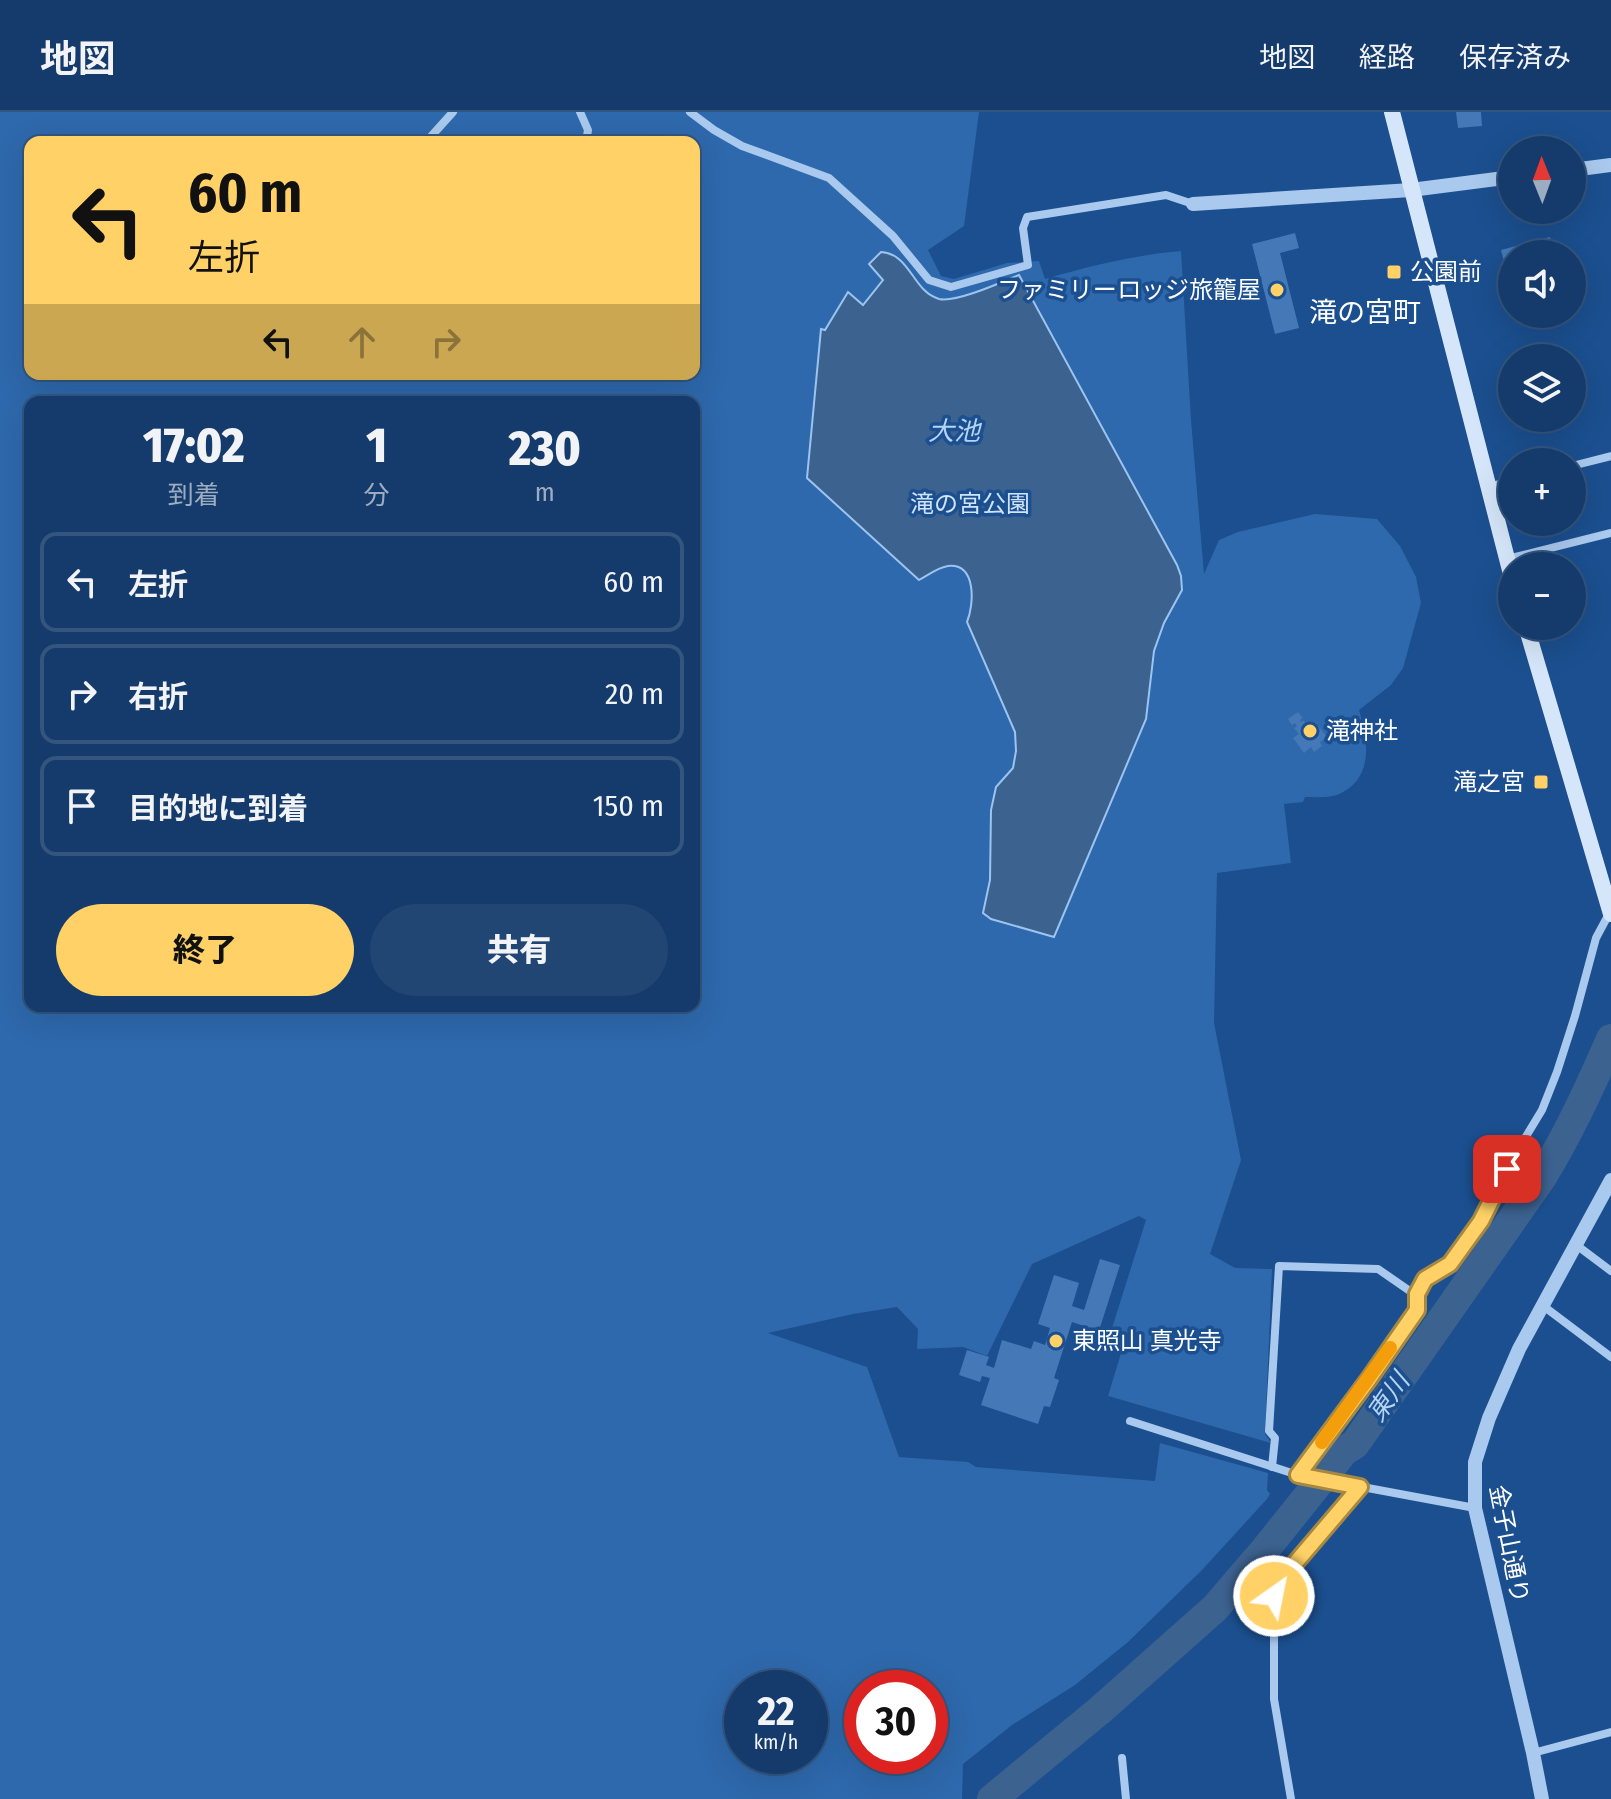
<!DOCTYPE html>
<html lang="ja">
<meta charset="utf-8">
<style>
body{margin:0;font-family:"Fira Sans Condensed","Noto Sans JP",sans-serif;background:#214673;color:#f1f3f6;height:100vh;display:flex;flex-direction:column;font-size:30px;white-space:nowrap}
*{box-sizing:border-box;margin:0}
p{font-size:26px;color:#9dadc1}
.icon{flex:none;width:44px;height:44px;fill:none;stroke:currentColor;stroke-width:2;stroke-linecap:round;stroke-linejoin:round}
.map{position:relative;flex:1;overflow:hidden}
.panel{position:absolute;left:24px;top:284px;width:676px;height:616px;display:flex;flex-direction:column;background:#143b6b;border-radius:16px;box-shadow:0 8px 32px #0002,0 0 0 2px #33557e}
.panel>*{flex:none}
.guide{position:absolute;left:24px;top:24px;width:676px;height:244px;border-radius:16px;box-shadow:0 8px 32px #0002,0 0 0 2px #33557e;background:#ffd166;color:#111;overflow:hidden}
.needle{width:52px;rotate:359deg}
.controls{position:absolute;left:1498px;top:24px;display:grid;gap:16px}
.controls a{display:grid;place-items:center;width:88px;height:88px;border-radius:50%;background:#143b6b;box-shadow:0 8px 32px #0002,0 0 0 2px #33557e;font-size:40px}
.speed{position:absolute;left:724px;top:1558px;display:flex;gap:16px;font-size:40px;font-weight:700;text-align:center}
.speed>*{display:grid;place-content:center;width:104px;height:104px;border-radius:50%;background:#143b6b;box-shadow:0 8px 32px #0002,0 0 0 2px #33557e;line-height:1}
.speed small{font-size:20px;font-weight:400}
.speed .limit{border:12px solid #d22;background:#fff;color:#111}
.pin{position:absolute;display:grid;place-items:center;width:68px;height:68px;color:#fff;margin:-34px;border-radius:16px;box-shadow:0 4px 12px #0006}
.me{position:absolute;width:88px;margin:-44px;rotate:33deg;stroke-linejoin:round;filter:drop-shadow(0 0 6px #0008)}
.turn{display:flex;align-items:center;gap:28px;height:168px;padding:0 32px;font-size:36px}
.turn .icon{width:104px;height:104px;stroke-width:2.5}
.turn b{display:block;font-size:56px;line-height:68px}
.lanes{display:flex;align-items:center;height:76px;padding:0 32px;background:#0003;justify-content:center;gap:40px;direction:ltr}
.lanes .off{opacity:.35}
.eta{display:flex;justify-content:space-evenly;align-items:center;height:136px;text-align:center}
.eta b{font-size:48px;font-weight:800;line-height:56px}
.primary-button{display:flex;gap:16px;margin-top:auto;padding:16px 32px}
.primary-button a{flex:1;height:92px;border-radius:48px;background:#ffd166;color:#111;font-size:32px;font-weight:800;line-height:92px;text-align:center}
.primary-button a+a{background:#214673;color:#f1f3f6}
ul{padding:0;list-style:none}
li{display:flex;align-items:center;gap:24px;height:100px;margin:0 16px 12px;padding:0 16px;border:4px solid #33557e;border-radius:16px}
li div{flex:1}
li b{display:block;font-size:30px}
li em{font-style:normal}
header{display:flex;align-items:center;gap:48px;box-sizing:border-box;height:112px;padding:0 40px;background:#143b6b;border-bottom:2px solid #33557e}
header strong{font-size:38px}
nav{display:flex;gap:44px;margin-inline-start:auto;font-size:28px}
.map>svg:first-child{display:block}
.green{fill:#2e69ad;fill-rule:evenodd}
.water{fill:#3c6290;stroke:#9cc4f0;stroke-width:2}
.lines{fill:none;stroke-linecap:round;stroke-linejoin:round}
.river{stroke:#3c6290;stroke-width:30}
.building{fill:#4478b7}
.minor{stroke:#a9c9ee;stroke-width:8}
.tertiary{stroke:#a9c9ee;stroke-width:14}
.secondary{stroke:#d6e6fa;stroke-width:16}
.route-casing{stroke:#a68842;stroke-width:20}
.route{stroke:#ffd166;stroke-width:14}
.slow{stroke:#f59e0b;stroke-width:14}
.poi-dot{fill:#ffd166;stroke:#1b4f8f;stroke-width:3}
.labels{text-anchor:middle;stroke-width:7;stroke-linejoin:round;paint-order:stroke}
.poi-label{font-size:24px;fill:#fff;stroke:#1b4f8f;text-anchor:start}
.park-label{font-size:24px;fill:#cfe3fa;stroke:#1b4f8f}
.street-label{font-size:24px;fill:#fff;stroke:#1b4f8f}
.water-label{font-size:26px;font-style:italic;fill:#b5d3f5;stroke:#1b4f8f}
.quarter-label{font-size:28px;fill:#fff;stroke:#1b4f8f}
</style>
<header>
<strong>地図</strong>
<nav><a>地図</a><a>経路</a><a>保存済み</a></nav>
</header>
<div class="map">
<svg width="1611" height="1687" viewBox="0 0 1611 1687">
<rect width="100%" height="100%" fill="#1b4f8f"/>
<!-- green -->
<path class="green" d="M 0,0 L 979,0 L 964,114 L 928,138 L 941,164 L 954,167 L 1007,151 L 1039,149 L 1045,167 C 1090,154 1134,143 1181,139 L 1191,308 L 1204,462 L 1219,428 L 1238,420 L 1315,402 L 1377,407 L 1400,434 L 1416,465 L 1421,491 L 1403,556 L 1391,573 L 1359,598 C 1368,629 1375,667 1337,683 C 1328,686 1314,685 1305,685 L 1303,690 L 1284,692 L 1291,751 L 1217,761 L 1214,911 L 1241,1048 L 1210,1142 L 1235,1156 L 1272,1157 L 1265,1322 L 1271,1331 L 1108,1284 L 1122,1238 L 1107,1232 L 1146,1108 L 1139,1104 L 1032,1152 L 987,1244 L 963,1235 L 917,1237 L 918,1217 L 897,1195 L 853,1202 L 768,1221 L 867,1255 L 899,1345 L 968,1350 L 976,1355 L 1155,1369 L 1160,1331 L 1268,1361 L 1267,1378 L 1270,1382 L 1267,1387 L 1202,1458 L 1128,1530 L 1075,1573 L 1012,1613 L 963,1652 L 962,1687 L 0,1687 ZM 30,30 L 694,30 L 694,262 L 30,262 ZM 30,290 L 694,290 L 694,894 L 30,894 ZM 742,1576 L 810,1576 L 810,1644 L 742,1644 ZM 862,1576 L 930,1576 L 930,1644 L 862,1644 Z"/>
<!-- water -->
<path class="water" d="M 881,140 C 911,142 912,179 939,187 C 956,191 1002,170 1019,163 L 1177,453 L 1181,464 L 1182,478 L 1164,511 L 1154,539 L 1146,607 L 1054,825 L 991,807 L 983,801 L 990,768 L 991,698 L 996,675 L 1013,656 L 1016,639 L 1015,620 L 967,510 C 974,493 977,451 948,454 C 939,455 928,463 919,468 L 807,366 L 821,217 L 825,218 L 848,180 L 863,193 L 883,168 L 869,152 Z"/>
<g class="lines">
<!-- river -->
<path class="river" d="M 992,1687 L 1099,1599 L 1215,1496 L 1264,1439 L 1344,1339 L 1355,1332 L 1542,1065 C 1569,1021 1590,975 1611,927"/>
</g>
<!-- building -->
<g class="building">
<path d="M 1456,0 L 1481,0 L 1482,14 L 1458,16 Z"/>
<path d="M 1295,121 L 1299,136 L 1280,141 L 1299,216 L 1275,222 L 1252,132 Z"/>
<path d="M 1550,125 L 1555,142 L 1512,142 L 1512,164 L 1508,165 L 1501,138 Z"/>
<path d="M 1298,600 L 1303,606 L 1300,608 L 1302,610 L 1303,608 L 1309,616 L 1316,611 L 1327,625 L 1320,630 L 1322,634 L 1314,640 L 1311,635 L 1304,641 L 1293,626 L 1299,622 L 1294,616 L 1297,614 L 1295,611 L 1292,613 L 1288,607 Z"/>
<path d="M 1100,1147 L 1120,1153 L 1097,1225 L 1088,1222 L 1090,1216 L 1072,1210 L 1054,1266 L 1059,1268 L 1050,1295 L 1044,1294 L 1038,1312 L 981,1293 L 990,1266 L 982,1264 L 980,1270 L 959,1263 L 967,1238 L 989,1245 L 986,1253 L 994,1256 L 1002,1228 L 1031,1237 L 1034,1229 L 1045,1233 L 1050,1216 L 1038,1212 L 1054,1163 L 1079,1171 L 1072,1194 L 1084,1198 Z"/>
</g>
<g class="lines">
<!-- minor -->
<g class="minor">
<path d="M 580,0 L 588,18 L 586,30"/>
<path d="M 690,0 L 714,18 L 742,34 L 829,66 L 893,124 L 929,168 L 951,175 L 1028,153 L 1023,116 L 1027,105 L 1166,83 L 1193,92"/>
<path d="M 426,30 L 453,0"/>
<path d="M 1572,354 L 1611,344"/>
<path d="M 1488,375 L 1512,369"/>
<path d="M 1507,447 L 1611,421"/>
<path d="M 1575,1132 L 1611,1159"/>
<path d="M 1542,1193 L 1611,1245"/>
<path d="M 1130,1309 L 1298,1363 L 1475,1396"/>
<path d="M 1272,1355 L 1275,1326 L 1269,1319 L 1279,1154 L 1378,1157 L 1417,1184"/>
<path d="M 1298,1363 L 1369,1267 L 1417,1198 L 1417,1182 L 1425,1167 L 1450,1152 L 1481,1109 L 1522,1031 L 1542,998 L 1557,960 L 1575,904 L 1596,826 L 1610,800"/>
<path d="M 1533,1641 L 1611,1620"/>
<path d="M 1122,1646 L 1126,1687"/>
<path d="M 1291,1687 L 1274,1587 L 1274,1476 L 1360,1375"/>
</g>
<!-- tertiary -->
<g class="tertiary">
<path d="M 1572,58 L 1611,53"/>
<path d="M 1193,92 L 1411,78 L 1512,65"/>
<path d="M 1542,1687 L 1533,1641 L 1475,1396 L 1475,1350 L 1489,1306 L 1519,1237 L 1611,1068"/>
</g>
<!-- secondary -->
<g class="secondary">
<path d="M 1392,0 L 1512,466"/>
<path d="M 1526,514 L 1611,802"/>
</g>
</g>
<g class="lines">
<!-- route casing -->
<g class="route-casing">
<path id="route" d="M 1274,1484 L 1274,1476 L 1360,1375 L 1298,1363 L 1369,1267 L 1417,1198 L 1417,1182 L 1425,1167 L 1450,1152 L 1481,1109 L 1507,1057"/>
</g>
<!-- route -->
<use href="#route" class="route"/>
<!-- slow -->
<path class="slow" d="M 1322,1330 L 1390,1236"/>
</g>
<!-- markers -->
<g class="poi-dot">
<rect x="1386" y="152" width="16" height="16" rx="4"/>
<circle cx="1277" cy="178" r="8"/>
<circle cx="1310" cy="619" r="8"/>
<rect x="1533" y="662" width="16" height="16" rx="4"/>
<circle cx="1056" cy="1229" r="8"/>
</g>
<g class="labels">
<!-- poi labels -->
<g class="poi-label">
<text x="1410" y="168">公園前</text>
<text x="1261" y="186" text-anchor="end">ファミリーロッジ旅籠屋</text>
<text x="1326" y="627">滝神社</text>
<text x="1525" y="678" text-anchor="end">滝之宮</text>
<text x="1072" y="1237">東照山 真光寺</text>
</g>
<!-- park labels -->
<g class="park-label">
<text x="970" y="400">滝の宮公園</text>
</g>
<!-- street labels -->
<g class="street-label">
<text transform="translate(1509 1432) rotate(79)" y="8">金子山通り</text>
</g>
<!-- water labels -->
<g class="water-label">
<text x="954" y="328">大池</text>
<text transform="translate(1388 1285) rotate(-55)" y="9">東川</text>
</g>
<!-- quarter labels -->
<g class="quarter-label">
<text x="1365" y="210">滝の宮町</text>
</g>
</g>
</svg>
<div class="controls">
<a><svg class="needle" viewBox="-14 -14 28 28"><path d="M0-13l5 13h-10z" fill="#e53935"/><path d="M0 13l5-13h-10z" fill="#9dadc1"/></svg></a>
<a><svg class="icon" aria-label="sound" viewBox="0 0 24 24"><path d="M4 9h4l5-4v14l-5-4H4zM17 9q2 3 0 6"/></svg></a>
<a><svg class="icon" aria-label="layers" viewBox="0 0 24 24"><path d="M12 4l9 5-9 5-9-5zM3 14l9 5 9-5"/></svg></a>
<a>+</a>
<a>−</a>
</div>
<div class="speed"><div>22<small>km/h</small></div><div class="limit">30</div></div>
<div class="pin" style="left:1507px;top:1057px;background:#d93025"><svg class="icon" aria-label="arrive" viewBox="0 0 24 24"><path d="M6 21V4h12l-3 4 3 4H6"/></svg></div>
<svg class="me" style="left:1274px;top:1484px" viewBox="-20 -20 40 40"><circle r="17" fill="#ffd166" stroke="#fff" stroke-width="3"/><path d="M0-11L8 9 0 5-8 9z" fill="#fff"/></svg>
<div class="guide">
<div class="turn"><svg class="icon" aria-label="left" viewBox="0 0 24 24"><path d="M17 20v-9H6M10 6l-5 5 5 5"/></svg><div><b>60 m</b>左折</div></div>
<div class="lanes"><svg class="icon" aria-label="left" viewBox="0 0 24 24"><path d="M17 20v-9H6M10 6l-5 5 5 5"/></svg><svg class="icon off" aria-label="ahead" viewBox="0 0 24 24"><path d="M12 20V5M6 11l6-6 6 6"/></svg><svg class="icon off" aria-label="right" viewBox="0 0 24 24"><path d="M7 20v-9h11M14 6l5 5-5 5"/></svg></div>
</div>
<section class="panel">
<div class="eta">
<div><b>17:02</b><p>到着</p></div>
<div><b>1</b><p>分</p></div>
<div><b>230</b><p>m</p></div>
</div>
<ul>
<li><svg class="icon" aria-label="left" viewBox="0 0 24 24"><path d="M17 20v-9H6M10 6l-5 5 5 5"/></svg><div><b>左折</b></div><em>60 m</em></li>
<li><svg class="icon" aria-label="right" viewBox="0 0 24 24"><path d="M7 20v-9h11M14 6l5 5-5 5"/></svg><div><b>右折</b></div><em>20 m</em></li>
<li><svg class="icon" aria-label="arrive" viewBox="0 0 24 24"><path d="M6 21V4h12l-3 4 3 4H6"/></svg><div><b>目的地に到着</b></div><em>150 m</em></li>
</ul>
<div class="primary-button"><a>終了</a><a>共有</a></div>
</section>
</div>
